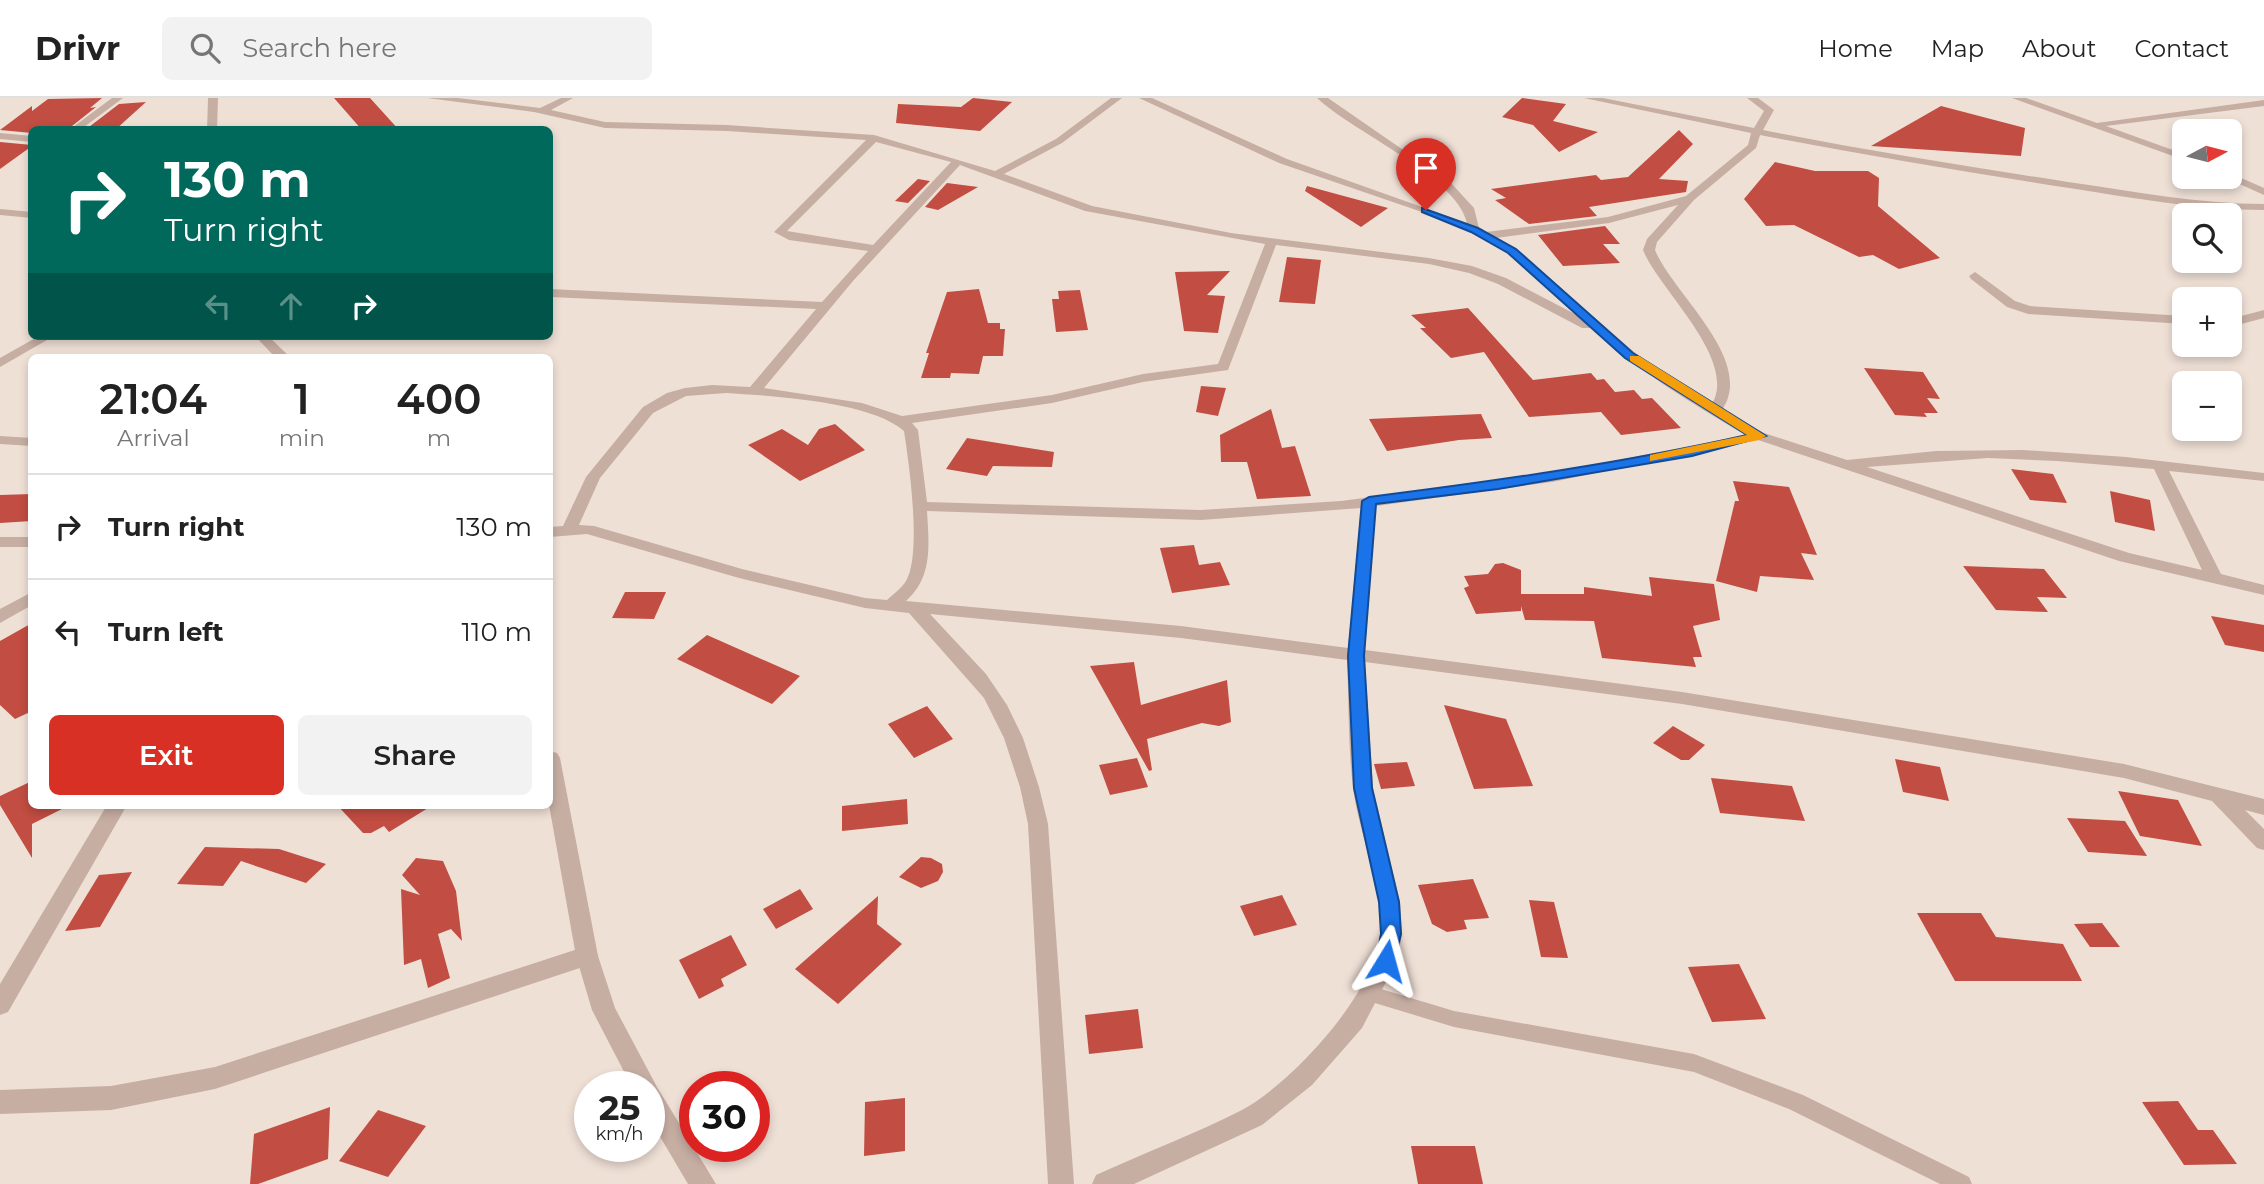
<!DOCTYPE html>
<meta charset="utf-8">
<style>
body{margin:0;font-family:Montserrat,sans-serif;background:#f2f2f2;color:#222;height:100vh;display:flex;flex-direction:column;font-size:26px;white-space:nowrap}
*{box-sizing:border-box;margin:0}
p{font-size:23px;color:#767676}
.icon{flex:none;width:38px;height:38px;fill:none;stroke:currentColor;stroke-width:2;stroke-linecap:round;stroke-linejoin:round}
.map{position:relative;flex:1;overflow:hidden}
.side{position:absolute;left:28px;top:256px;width:525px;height:455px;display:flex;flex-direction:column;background:#fff;border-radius:10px;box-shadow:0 4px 10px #0003}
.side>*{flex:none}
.guide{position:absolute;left:28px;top:28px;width:525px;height:214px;border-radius:10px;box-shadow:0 4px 10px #0003;background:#00695c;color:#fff;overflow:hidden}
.needle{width:46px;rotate:83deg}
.buttons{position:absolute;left:2172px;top:21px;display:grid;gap:14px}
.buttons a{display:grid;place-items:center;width:70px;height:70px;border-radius:10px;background:#fff;box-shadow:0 4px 10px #0003;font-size:35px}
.speed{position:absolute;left:574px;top:973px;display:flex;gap:14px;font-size:35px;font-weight:700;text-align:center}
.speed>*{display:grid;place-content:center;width:91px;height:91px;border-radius:50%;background:#fff;box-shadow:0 4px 10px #0003;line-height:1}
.speed small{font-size:18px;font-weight:400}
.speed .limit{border:10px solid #d22;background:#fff;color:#111}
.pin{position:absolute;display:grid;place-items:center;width:60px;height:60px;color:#fff;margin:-72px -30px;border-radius:50% 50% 50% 0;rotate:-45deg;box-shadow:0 0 7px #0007}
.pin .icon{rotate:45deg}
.me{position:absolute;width:77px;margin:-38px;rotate:8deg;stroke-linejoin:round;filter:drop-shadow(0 0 5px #0008)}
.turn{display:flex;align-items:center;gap:24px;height:147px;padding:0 21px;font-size:32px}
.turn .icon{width:91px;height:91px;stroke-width:2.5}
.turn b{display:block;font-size:49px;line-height:60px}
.lanes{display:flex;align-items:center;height:66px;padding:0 21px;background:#0003;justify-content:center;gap:35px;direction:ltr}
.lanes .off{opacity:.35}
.eta{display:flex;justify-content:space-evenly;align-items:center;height:119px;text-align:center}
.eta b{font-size:42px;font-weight:600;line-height:49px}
.action{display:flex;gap:14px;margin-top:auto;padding:14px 21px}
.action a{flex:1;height:80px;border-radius:10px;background:#d93025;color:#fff;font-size:28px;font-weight:600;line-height:80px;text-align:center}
.action a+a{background:#f2f2f2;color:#222}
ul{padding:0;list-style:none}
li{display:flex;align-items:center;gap:21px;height:105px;padding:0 21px;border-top:2px solid #e0e0e0}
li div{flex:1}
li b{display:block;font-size:26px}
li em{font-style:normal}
header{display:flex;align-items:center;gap:42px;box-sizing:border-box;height:98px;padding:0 35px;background:#fff;border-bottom:2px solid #e0e0e0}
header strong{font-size:33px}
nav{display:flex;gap:38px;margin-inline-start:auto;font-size:24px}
.search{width:490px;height:63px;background:#f2f2f2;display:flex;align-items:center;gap:18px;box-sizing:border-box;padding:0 24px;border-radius:10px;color:#767676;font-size:26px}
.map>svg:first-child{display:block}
.building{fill:#c24d42}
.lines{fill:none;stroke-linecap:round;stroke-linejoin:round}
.service{fill:#c7aea3;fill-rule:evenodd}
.minor{fill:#c7aea3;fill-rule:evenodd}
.tertiary{fill:#c7aea3;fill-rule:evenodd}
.route{fill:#1a73e8;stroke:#114b97;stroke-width:2}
.slow{fill:#f59e0b}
</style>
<header>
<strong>Drivr</strong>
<div class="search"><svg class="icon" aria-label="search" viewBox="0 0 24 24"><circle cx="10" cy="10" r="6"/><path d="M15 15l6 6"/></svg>Search here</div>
<nav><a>Home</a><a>Map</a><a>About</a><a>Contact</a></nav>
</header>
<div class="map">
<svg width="2264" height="1086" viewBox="0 0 2264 1086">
<rect width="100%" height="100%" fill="#efe0d6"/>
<!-- building -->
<g class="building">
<path d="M 102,0 L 90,10 L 96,9 L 67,32 L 32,32 L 32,35 L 0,32 L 32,8 L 32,13 L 48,1 Z"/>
<path d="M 334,0 L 370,0 L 399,32 L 362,32 Z"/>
<path d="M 973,0 L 1012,4 L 980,33 L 896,25 L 898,6 L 961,9 Z"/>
<path d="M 1522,0 L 1566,6 L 1553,23 L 1598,34 L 1559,54 L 1533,27 L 1502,19 Z"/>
<path d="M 146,4 L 115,32 L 85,32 L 119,6 Z"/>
<path d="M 1941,8 L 2025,30 L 2021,58 L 1871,48 Z"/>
<path d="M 1679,32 L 1693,46 L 1659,81 L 1688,83 L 1686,94 L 1589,109 L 1597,118 L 1529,126 L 1495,102 L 1506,100 L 1491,91 L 1596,77 L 1601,82 L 1628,79 Z"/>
<path d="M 0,44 L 32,47 L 32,48 L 0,71 Z"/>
<path d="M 1775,64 L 1815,73 L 1868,73 L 1879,80 L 1878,108 L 1940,160 L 1899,171 L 1873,157 L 1859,159 L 1794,127 L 1766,128 L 1744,101 Z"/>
<path d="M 918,81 L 930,83 L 908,105 L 895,103 Z"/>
<path d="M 947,85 L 978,89 L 938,112 L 925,109 Z"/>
<path d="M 1307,88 L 1388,110 L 1361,129 L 1305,93 Z"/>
<path d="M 1605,128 L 1620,146 L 1603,146 L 1620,165 L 1563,168 L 1538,137 Z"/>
<path d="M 1287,159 L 1321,162 L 1315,206 L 1279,204 Z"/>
<path d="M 1230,173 L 1207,197 L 1225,198 L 1218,235 L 1184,233 L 1175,174 Z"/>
<path d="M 979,191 L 988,225 L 1000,225 L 1000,231 L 1005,231 L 1003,258 L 983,258 L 979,276 L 951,275 L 950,280 L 921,280 L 929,255 L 926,255 L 947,194 Z"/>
<path d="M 1080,192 L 1088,232 L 1056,234 L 1052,201 L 1059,201 L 1058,193 Z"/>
<path d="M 1468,210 L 1533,282 L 1591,275 L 1597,282 L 1604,281 L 1615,294 L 1634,292 L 1642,301 L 1652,300 L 1681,330 L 1621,337 L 1601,314 L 1529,319 L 1484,254 L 1451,260 L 1420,230 L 1426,230 L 1411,217 Z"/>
<path d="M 1864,270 L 1923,274 L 1940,301 L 1927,300 L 1938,315 L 1924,315 L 1927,319 L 1895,317 Z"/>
<path d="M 1201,288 L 1226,290 L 1218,318 L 1196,314 Z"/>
<path d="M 1271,311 L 1282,350 L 1295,348 L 1311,398 L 1257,401 L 1247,364 L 1221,364 L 1220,337 Z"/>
<path d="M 1481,316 L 1492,340 L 1459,342 L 1387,353 L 1369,321 Z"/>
<path d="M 835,326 L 865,352 L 800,383 L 748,347 L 782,331 L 808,347 L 819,331 Z"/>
<path d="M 967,340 L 1054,354 L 1052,369 L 993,368 L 987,378 L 946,371 Z"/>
<path d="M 2011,371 L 2053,376 L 2067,405 L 2030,402 Z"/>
<path d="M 1733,383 L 1789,389 L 1817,457 L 1801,455 L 1814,482 L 1760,478 L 1757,494 L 1716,483 L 1735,403 L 1739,403 Z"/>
<path d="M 2110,393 L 2150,402 L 2155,433 L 2115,424 Z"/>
<path d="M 32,396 L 32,423 L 0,425 L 0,397 Z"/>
<path d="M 1194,447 L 1199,467 L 1220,464 L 1230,487 L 1172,495 L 1160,450 Z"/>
<path d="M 1503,465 L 1521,472 L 1521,496 L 1584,496 L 1584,489 L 1652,498 L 1649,479 L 1714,486 L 1720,522 L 1693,528 L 1702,559 L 1693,559 L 1696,569 L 1602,560 L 1594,523 L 1525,522 L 1521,508 L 1521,513 L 1476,516 L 1464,490 L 1469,488 L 1464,478 L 1488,476 L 1495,466 Z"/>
<path d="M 1963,468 L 2044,471 L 2067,500 L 2037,499 L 2048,514 L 1996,512 Z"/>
<path d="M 625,494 L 666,494 L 654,521 L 612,520 Z"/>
<path d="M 2211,518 L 2264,527 L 2264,554 L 2225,547 Z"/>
<path d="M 32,525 L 32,613 L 15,621 L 0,607 L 0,543 Z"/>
<path d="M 707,537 L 800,578 L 772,606 L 677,561 Z"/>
<path d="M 1134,564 L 1141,607 L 1227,582 L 1231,624 L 1219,628 L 1202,625 L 1147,641 L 1152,672 L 1149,673 L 1090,568 Z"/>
<path d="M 1444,607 L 1506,621 L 1533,688 L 1474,691 Z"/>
<path d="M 927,608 L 953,641 L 914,660 L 888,626 Z"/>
<path d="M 1673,628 L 1705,647 L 1689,662 L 1681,662 L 1653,645 Z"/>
<path d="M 1137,660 L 1148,689 L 1110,697 L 1099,667 Z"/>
<path d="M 1895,661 L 1940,669 L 1949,703 L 1903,694 Z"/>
<path d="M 1407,664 L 1415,688 L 1381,691 L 1374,666 Z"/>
<path d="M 1711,680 L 1792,688 L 1805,723 L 1720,715 Z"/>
<path d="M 32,683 L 32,707 L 70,707 L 32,726 L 32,760 L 0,707 L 0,698 Z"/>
<path d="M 2118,693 L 2178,702 L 2202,748 L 2140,738 Z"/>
<path d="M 907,701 L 908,726 L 842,733 L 842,708 Z"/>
<path d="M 337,707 L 433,707 L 389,734 L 384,728 L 371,735 L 363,735 Z"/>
<path d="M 2067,720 L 2125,723 L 2147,758 L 2088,754 Z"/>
<path d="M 205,749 L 279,751 L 326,766 L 306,785 L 241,763 L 223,788 L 177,786 Z"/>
<path d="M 921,759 L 931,760 L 942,766 L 943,774 L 938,783 L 921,790 L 899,779 Z"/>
<path d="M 416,760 L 443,763 L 456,793 L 462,843 L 451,831 L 438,836 L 450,880 L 428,890 L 421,861 L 404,867 L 401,791 L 420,797 L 402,777 Z"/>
<path d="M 132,774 L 100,829 L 65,833 L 99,777 Z"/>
<path d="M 1473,781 L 1489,820 L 1464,822 L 1467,831 L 1447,834 L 1432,826 L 1418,787 Z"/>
<path d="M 800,791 L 813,811 L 776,831 L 763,811 Z"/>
<path d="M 1282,797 L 1297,827 L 1254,838 L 1240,808 Z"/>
<path d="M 878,798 L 877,826 L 902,846 L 838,906 L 795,871 Z"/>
<path d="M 1529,802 L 1554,804 L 1568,860 L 1541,859 Z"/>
<path d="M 1917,815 L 1981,815 L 1996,839 L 2063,846 L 2082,883 L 1955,883 Z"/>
<path d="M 2102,825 L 2120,849 L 2090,849 L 2074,826 Z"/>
<path d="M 731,837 L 747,867 L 721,881 L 724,888 L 699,901 L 679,862 Z"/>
<path d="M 1739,866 L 1766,921 L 1712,924 L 1688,869 Z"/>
<path d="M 1138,911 L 1143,950 L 1089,956 L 1085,917 Z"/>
<path d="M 905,1000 L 905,1053 L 864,1058 L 865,1004 Z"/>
<path d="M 2178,1003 L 2198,1032 L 2213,1032 L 2237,1066 L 2184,1067 L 2142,1004 Z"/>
<path d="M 330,1009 L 328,1061 L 258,1086 L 250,1086 L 254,1036 Z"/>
<path d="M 378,1012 L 426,1028 L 388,1079 L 339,1063 Z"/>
<path d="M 1411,1048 L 1475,1048 L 1483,1086 L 1418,1086 Z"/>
</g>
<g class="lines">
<!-- service -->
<path class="service" d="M 1371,888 L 1454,913 L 1694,956 L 1803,997 L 1969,1079 L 1972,1086 L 1940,1086 L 1789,1011 L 1694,974 L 1454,929 L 1365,902 L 1362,896 L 1365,890 Z"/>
<!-- minor -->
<g class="minor">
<path d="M 112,0 L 123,0 L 80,32 L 69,32 Z"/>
<path d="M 427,0 L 458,0 L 540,10 L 561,0 L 573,0 L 551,12 L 605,24 L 727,27 L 874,37 L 995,73 L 1056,41 L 1111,0 L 1122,0 L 1062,45 L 1004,76 L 1092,108 L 1231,135 L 1429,160 L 1472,168 L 1506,180 L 1577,217 L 1508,155 L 1470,134 L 1422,114 L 1279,65 L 1139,0 L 1152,0 L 1287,61 L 1467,125 C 1457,79 1353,34 1317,0 L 1328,0 L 1451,85 L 1474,110 L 1479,130 L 1486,134 L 1608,119 L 1686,98 L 1748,47 L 1751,35 L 1584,0 L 1603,0 L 1754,30 L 1764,13 L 1747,0 L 1758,0 L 1774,12 L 1763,32 C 1864,52 1966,68 2068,84 C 2133,93 2198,106 2264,106 L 2264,112 C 2199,112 2133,100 2069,90 C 1966,74 1863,57 1760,37 L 1756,50 L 1694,102 L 1657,144 L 1655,152 C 1673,196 1756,262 1722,312 L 1764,335 L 1847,362 L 1936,353 L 2023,352 L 2126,359 L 2264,375 L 2264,383 L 2169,373 L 2221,476 L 2264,487 L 2264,497 L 2119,463 L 1758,342 L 1552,384 L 1376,408 L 1365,552 L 1682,594 L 2124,666 L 2264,701 L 2264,717 L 2245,712 L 2264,731 L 2264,752 L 2257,750 L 2212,703 L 2124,680 L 1682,606 L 1365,564 L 1373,690 L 1400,804 L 1402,836 L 1397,863 L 1362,930 L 1312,987 L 1262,1027 L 1134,1086 L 1092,1086 L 1096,1077 C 1144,1055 1195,1036 1242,1012 C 1292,985 1376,894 1380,836 C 1384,787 1359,738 1353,690 C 1348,648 1349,604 1347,562 L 1181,540 L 930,516 L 986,576 L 1007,607 L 1023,640 L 1039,689 L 1048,726 L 1074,1086 L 1048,1086 L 1028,726 L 1020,689 L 1004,640 L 984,600 L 909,515 L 865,510 L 739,480 L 587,436 L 550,439 L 550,429 L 563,428 L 586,379 L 643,309 L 667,295 L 685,290 L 712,287 L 750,289 L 816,211 L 550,199 L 550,191 L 822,204 L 868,153 L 789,142 L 774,134 L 866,42 L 727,33 L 605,30 L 534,14 ZM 876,44 L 951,64 L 873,147 L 787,133 ZM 960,67 L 1085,113 L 1265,146 L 1218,266 L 1143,276 L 1052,297 L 902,318 L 862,305 L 764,290 L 853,183 ZM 1678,107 L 1647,141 L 1643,152 C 1659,192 1738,261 1712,306 L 1634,254 L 1516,151 L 1496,140 L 1609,125 ZM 1276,147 L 1429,166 L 1469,175 L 1498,186 L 1582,230 L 1591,230 C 1638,272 1691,306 1746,337 L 1552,375 L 1341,403 L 1201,412 L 927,404 L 918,332 L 912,325 L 1052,305 L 1143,284 L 1228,272 ZM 726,295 C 772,298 870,303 904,333 C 909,365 922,456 906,483 C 902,490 893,496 887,502 L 865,500 L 742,471 L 594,428 L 579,427 L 600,380 L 653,315 L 686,298 ZM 1988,360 L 2057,363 L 2154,371 L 2202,472 L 2129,455 L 1867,369 ZM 1361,410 L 1348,550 L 1181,528 L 906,503 C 933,479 929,447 927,413 L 1201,422 Z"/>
<path d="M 2012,0 L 2026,0 L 2097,25 L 2264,2 L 2264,8 L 2106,28 L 2184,56 L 2184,62 Z"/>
<path d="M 0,35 L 32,38 L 32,44 L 0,41 Z"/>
<path d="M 2230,75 L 2264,90 L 2264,97 L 2226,80 Z"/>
<path d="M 0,111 L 32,114 L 32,120 L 0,117 Z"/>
<path d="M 1975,174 L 2015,203 L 2030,208 L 2184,218 L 2184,226 L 2028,216 L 2007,209 L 1971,181 L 1969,178 Z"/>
<path d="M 2264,212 L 2264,220 L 2230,229 L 2230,221 Z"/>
<path d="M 39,238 L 54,238 L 0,269 L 0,260 Z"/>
<path d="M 0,338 L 32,340 L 32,348 L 0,346 Z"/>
<rect x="0" y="439" width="32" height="10"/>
<path d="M 32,494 L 32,507 L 0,525 L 0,511 Z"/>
<path d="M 107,707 L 127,707 L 8,914 L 0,917 L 0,886 Z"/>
<path d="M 587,848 L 595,851 L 598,858 L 595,865 L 215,991 L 111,1012 L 0,1016 L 0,992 L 111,988 L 215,969 Z"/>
</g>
<!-- tertiary -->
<g class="tertiary">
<path d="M 208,0 L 218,0 L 217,32 L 207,32 Z"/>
<path d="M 255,238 L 268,238 L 290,259 L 275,259 Z"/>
<path d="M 550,653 L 557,655 L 560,660 L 598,858 L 615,910 L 657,989 L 716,1086 L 688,1086 L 649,1020 L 649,989 L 632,989 L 592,912 L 576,858 L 549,707 Z"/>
</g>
</g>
<!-- route -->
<path class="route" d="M 1422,110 L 1478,130 L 1516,151 L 1633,255 L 1766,338 L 1692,358 L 1498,391 L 1376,406 L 1364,558 L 1372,690 L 1399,804 L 1401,836 L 1393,869 L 1386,872 L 1379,869 L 1376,863 L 1381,836 L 1379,804 L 1354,690 L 1348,558 L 1362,403 L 1369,399 C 1496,383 1623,365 1747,337 L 1625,260 L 1508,155 L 1471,134 L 1422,114 Z"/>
<!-- slow -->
<path class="slow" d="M 1630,258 L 1639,258 L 1766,338 L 1759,342 L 1650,363 L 1650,357 L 1747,337 L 1630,263 Z"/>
</svg>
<div class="buttons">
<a><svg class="needle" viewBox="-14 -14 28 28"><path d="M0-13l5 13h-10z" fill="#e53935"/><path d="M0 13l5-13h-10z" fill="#767676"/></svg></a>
<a><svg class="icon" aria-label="search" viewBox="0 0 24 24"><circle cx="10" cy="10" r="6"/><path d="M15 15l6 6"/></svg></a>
<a>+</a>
<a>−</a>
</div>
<div class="speed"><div>25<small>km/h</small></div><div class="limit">30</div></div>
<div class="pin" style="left:1426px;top:112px;background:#d93025"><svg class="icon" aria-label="arrive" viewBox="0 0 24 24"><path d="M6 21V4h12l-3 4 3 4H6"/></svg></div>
<svg class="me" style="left:1386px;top:863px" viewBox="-20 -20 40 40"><path d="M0-17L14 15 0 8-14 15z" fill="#1a73e8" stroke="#fff" stroke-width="4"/></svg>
<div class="guide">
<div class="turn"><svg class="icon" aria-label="right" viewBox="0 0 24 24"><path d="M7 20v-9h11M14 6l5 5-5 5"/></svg><div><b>130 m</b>Turn right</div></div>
<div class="lanes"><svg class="icon off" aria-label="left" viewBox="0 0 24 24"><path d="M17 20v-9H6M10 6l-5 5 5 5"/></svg><svg class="icon off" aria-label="ahead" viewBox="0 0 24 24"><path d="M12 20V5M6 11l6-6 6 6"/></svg><svg class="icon" aria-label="right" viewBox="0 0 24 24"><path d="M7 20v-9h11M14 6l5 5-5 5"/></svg></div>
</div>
<section class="side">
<div class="eta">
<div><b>21:04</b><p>Arrival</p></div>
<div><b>1</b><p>min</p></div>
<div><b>400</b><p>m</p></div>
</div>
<ul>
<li><svg class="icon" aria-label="right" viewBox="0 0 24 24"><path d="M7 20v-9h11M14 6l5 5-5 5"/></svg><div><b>Turn right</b></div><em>130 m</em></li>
<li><svg class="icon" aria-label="left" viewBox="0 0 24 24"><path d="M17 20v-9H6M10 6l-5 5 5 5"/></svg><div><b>Turn left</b></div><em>110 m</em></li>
</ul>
<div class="action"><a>Exit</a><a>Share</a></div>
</section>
</div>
